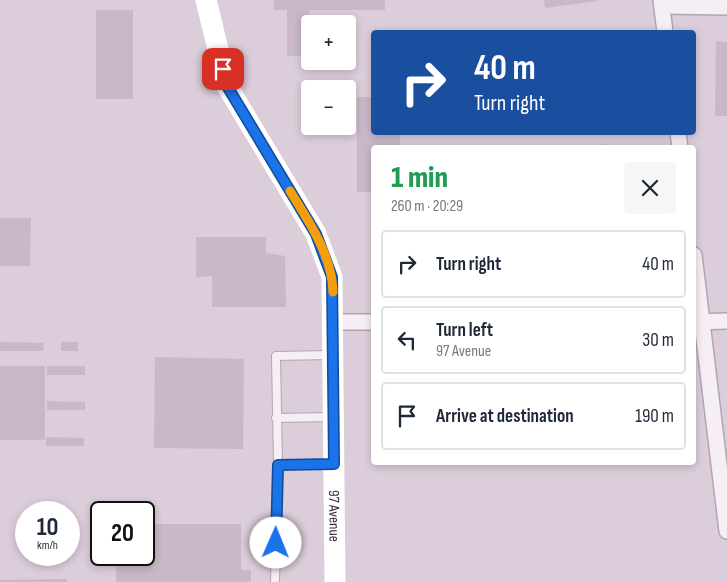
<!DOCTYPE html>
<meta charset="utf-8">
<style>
body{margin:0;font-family:"Sofia Sans Condensed",sans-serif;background:#f6f6f7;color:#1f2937;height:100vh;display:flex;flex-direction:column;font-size:19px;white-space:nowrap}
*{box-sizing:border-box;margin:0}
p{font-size:16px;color:#747a83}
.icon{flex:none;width:28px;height:28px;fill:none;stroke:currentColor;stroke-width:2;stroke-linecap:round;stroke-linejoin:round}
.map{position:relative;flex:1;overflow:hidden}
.sheet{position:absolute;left:371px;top:145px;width:325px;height:320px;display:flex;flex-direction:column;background:#fff;border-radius:5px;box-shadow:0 2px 8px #0003}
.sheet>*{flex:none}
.banner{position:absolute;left:371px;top:30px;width:325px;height:105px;border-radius:5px;box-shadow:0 2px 8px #0003;background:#1a4fa0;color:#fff;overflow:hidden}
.buttons{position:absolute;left:301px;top:15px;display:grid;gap:10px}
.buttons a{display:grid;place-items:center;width:55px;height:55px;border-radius:5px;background:#fff;box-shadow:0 2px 8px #0003;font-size:25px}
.speed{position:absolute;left:15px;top:501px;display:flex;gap:10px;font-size:25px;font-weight:700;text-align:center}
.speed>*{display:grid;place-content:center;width:65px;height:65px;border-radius:50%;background:#fff;box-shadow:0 2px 8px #0003;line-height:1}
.speed small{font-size:12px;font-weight:400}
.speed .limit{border:2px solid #111;border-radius:8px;background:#fff;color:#111}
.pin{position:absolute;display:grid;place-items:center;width:42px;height:42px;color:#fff;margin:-21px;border-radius:10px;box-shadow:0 2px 8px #0006}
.me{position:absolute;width:55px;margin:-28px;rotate:1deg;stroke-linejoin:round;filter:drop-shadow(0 0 4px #0008)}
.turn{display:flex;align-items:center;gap:18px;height:105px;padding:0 20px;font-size:22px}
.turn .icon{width:65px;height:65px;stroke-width:2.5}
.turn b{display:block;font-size:35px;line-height:42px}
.round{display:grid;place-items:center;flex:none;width:52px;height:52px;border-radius:5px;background:#f6f6f7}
.head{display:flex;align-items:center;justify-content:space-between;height:85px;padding:0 20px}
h1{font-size:30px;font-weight:800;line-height:38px;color:#1e9e55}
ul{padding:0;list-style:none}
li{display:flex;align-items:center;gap:15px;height:68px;margin:0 10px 8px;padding:0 10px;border:2px solid #e0e1e3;border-radius:5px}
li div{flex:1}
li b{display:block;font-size:19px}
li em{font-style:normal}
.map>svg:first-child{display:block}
.built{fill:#dbcdda;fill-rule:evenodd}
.building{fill:#c9b8c7}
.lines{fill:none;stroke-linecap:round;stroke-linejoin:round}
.lane-casing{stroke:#b3a4b2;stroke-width:10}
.street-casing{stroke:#b3a4b2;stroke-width:18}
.lane{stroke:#f5eef4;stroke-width:8}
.street{stroke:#f5eef4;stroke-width:15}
.secondary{stroke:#fff;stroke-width:21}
.route-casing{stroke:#114b97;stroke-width:12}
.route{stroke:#1a73e8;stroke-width:9}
.slow{stroke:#f59e0b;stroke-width:9}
.labels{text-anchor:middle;stroke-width:4;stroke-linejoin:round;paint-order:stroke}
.street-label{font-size:15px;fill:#3d243a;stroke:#f4eaf3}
</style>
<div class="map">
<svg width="727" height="582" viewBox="0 0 727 582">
<rect width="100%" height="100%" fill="#e6dbe5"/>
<!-- built -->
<path class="built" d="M 0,0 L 727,0 L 727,582 L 0,582 ZM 310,24 L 348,24 L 348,61 L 310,61 ZM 374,32 L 694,32 L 694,132 L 374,132 ZM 310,89 L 348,89 L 348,126 L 310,126 ZM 374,148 L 694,148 L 694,462 L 374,462 ZM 26,512 L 69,512 L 69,555 L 26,555 ZM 101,512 L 144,512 L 144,555 L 101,555 Z"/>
<!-- building -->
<g class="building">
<path d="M 274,0 L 385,0 L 385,10 L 309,10 L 309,56 L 287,56 L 287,10 L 274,10 Z"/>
<path d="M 544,0 L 597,0 L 597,1 L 545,8 Z"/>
<rect x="96" y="10" width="37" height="89"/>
<path d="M 716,41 L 727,42 L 727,116 L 715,116 Z"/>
<path d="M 357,97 L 374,97 L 374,132 L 400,132 L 400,148 L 374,148 L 374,192 L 357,192 Z"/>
<path d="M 608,144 L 609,148 L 590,148 L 589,146 Z"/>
<path d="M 0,218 L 31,218 L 30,266 L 0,266 Z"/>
<path d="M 196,237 L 266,237 L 266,253 L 285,256 L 286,307 L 212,307 L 212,276 L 196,277 Z"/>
<path d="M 0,342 L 44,343 L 43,351 L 0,351 Z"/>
<rect x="61" y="342" width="17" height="9"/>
<path d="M 155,357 L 244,359 L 243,449 L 154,448 Z"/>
<rect x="0" y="366" width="45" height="74"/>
<rect x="47" y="366" width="38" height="9"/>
<path d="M 47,401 L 85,402 L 85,410 L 47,410 Z"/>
<path d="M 46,437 L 84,438 L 84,446 L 46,446 Z"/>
<path d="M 144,524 L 241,524 L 241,570 L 251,570 L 251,582 L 116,582 L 116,555 L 144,555 Z"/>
<path d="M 67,579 L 67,582 L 0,582 L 0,580 Z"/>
</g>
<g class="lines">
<!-- lane casing -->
<g class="lane-casing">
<g id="lane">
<path d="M 276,418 L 332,417"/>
<path d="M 278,465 L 333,464"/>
<path d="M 275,582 L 278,465 L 276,356 L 330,355"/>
</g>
</g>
<!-- street casing -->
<g class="street-casing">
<g id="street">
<path d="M 661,0 L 665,32"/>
<path d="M 662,6 L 727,7"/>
<path d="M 678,132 L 680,148"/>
<path d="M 694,255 L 727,531"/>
<path d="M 333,322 L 374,322"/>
<path d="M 694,322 L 727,321"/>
</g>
</g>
<!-- lane -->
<use href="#lane" class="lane"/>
<!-- street -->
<use href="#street" class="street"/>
<!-- secondary -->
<path class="secondary" id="s1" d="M 206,0 L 227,86 L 316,234 L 332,277 L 335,582"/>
</g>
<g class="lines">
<!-- route casing -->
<g class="route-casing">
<path id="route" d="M 223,69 L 227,86 L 316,234 L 332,277 L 334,464 L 278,465 L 276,543"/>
</g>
<!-- route -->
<use href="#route" class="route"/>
<!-- slow -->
<path class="slow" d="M 290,191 C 309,222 332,255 333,292"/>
</g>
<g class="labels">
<!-- street labels -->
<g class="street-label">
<text dy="5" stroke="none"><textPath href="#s1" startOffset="546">97 Avenue</textPath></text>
</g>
</g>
</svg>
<div class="buttons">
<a>+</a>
<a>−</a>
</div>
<div class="speed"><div>10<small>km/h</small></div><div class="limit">20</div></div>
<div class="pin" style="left:223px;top:69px;background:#d93025"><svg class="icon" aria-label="arrive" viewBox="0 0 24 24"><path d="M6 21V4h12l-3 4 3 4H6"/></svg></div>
<svg class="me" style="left:276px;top:543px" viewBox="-20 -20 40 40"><circle r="19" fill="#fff"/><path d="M0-13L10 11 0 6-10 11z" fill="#1a73e8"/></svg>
<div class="banner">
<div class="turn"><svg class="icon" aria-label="right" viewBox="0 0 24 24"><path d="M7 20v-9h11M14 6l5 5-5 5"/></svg><div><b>40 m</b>Turn right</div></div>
</div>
<section class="sheet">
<div class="head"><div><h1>1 min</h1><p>260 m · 20:29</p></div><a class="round"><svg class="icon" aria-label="close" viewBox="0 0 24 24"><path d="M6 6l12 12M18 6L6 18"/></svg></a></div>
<ul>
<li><svg class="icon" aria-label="right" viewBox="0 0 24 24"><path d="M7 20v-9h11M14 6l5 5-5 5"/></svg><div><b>Turn right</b></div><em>40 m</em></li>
<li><svg class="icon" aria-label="left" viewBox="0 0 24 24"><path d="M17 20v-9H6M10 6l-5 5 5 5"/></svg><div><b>Turn left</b><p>97 Avenue</p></div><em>30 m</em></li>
<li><svg class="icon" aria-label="arrive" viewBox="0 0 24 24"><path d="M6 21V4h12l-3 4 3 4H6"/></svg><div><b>Arrive at destination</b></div><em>190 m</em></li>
</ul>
</section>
</div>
